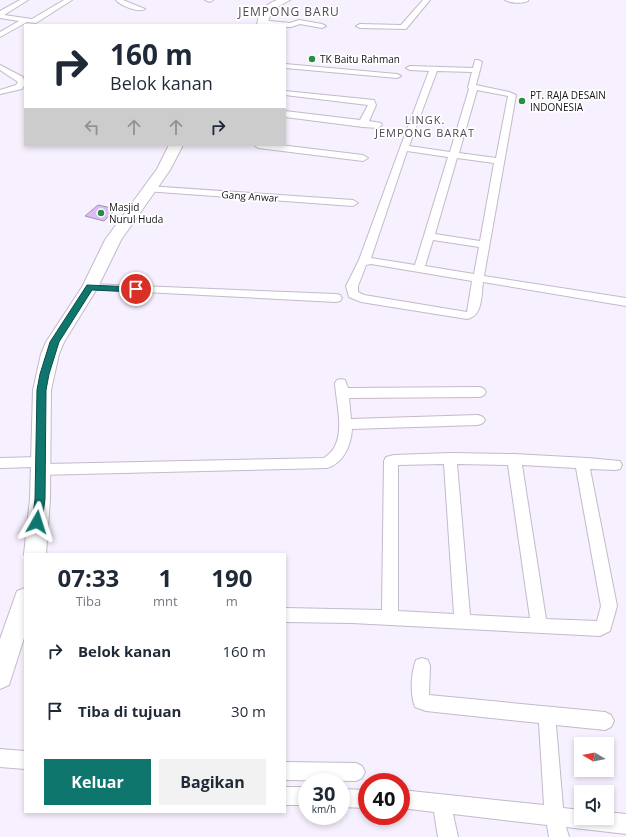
<!DOCTYPE html>
<html lang="id">
<style>
body{margin:0;font-family:"Open Sans",sans-serif;background:#f2f2f3;color:#1f2937;height:100vh;display:flex;flex-direction:column;font-size:15px;white-space:nowrap}
*{box-sizing:border-box;margin:0}
p{font-size:13px;color:#747a83}
.icon{flex:none;width:22px;height:22px;fill:none;stroke:currentColor;stroke-width:2;stroke-linecap:round;stroke-linejoin:round}
.map{position:relative;flex:1;overflow:hidden}
.side{position:absolute;left:24px;top:553px;width:262px;height:260px;display:flex;flex-direction:column;background:#fff;border-radius:0px;box-shadow:0 2px 6px #0003}
.side>*{flex:none}
.guide{position:absolute;left:24px;top:24px;width:262px;height:122px;border-radius:0px;box-shadow:0 2px 6px #0003;background:#fff;color:#1f2937;overflow:hidden}
.needle{width:26px;rotate:280deg}
.fabs{position:absolute;left:574px;top:737px;display:grid;gap:8px}
.fabs a{display:grid;place-items:center;width:40px;height:40px;border-radius:0px;background:#fff;box-shadow:0 2px 6px #0003;font-size:20px}
.speed{position:absolute;left:298px;top:773px;display:flex;gap:8px;font-size:20px;font-weight:700;text-align:center}
.speed>*{display:grid;place-content:center;width:52px;height:52px;border-radius:50%;background:#fff;box-shadow:0 2px 6px #0003;line-height:1}
.speed small{font-size:10px;font-weight:400}
.speed .limit{border:6px solid #d22;background:#fff;color:#111}
.pin{position:absolute;display:grid;place-items:center;width:34px;height:34px;color:#fff;margin:-17px;border:2px solid #fff;border-radius:50%;box-shadow:0 1px 4px #0007}
.me{position:absolute;width:44px;margin:-22px;rotate:6deg;stroke-linejoin:round;filter:drop-shadow(0 0 3px #0008)}
.turn{display:flex;align-items:center;gap:14px;height:84px;padding:0 20px;font-size:18px}
.turn .icon{width:52px;height:52px;stroke-width:2.5}
.turn b{display:block;font-size:28px;line-height:34px}
.lanes{display:flex;align-items:center;height:38px;padding:0 20px;background:#0003;justify-content:center;gap:20px;direction:ltr}
.lanes .off{opacity:.35}
.eta{display:flex;justify-content:space-evenly;align-items:center;height:68px;text-align:center}
.eta b{font-size:24px;font-weight:700;line-height:28px}
.action{display:flex;gap:8px;margin-top:auto;padding:8px 20px}
.action a{flex:1;height:46px;border-radius:0px;background:#0f766e;color:#fff;font-size:16px;font-weight:700;line-height:46px;text-align:center}
.action a+a{background:#f2f2f3;color:#1f2937}
ul{padding:0;list-style:none}
li{display:flex;align-items:center;gap:12px;height:60px;padding:0 20px}
li div{flex:1}
li b{display:block;font-size:15px}
li em{font-style:normal}
.map>svg:first-child{display:block}
.building{fill:#ddbbf8;stroke:#9f96a6}
.lines{fill:none;stroke-linecap:round;stroke-linejoin:round}
.street-casing{stroke:#c3baca;stroke-width:2}
.secondary-casing{stroke:#c3baca;stroke-width:2}
.street{fill:#fff;fill-rule:evenodd}
.secondary{fill:#fff;fill-rule:evenodd}
.route{fill:#0f766e;stroke:#0a4d48}
.poi-dot{fill:#298e44;stroke:#fff;stroke-width:1.5}
.labels{text-anchor:middle;stroke-width:3.5;stroke-linejoin:round;paint-order:stroke}
.far-poi-label{font-size:10px;fill:#161318;stroke:#fff;text-anchor:start}
.far-street-label{font-size:10px;fill:#161318;stroke:#fff}
.far-neighbourhood-label{font-size:11px;letter-spacing:1px;fill:#4f4856;stroke:#fff}
.far-quarter-label{font-size:12px;letter-spacing:1px;fill:#4f4856;stroke:#fff}
</style>
<div class="map">
<svg width="626" height="837" viewBox="0 0 626 837">
<rect width="100%" height="100%" fill="#f7f0fe"/>
<!-- building -->
<path class="building" d="M 98,205 L 116,209 L 104,221 L 85,216 Z"/>
<g class="lines">
<!-- street casing -->
<g class="street-casing">
<g id="street">
<path d="M 20,0 L 28,0 L 4,15 L 32,19 L 64,0 L 72,0 L 36,23 L 27,22 L 0,37 L 0,32 L 19,21 L 0,18 L 0,11 Z"/>
<path d="M 116,0 L 123,0 L 145,9 C 140,13 120,6 116,0 Z"/>
<path d="M 205,0 L 213,0 L 210,2 Z"/>
<path d="M 423,0 L 430,0 L 406,29 L 360,28 L 356,26 L 360,24 L 401,25 Z"/>
<path d="M 505,0 L 528,0 L 528,1 C 523,4 510,3 505,0 Z"/>
<path d="M 259,20 L 290,23 L 299,20 L 322,24 L 326,26 L 322,28 L 300,24 L 291,27 L 285,27 L 285,25 L 262,24 L 258,22 Z"/>
<path d="M 475,60 L 478,60 L 482,62 L 476,85 L 509,92 L 516,95 L 484,276 L 626,298 L 626,306 L 483,282 C 481,296 483,316 467,319 L 361,302 L 349,297 L 346,286 L 359,260 L 400,148 L 429,71 L 410,70 L 406,68 L 410,66 L 473,68 ZM 437,71 L 472,72 L 468,87 L 469,89 L 450,152 L 409,146 ZM 477,90 L 508,96 L 496,158 L 459,153 ZM 407,151 L 448,157 L 415,265 L 371,258 ZM 457,158 L 494,163 L 480,241 L 435,234 ZM 433,240 L 479,247 L 474,274 L 425,266 ZM 371,264 L 472,281 L 467,312 L 364,295 L 358,292 L 358,286 L 366,265 Z"/>
<path d="M 285,64 L 397,74 L 401,76 L 397,78 L 285,68 Z"/>
<path d="M 0,65 L 23,77 L 25,84 L 22,89 L 0,94 L 0,90 L 16,85 L 18,82 L 0,70 Z"/>
<path d="M 285,91 L 374,100 L 376,105 L 369,121 L 381,123 L 382,125 L 378,128 L 363,127 L 285,117 L 285,111 L 360,120 L 368,105 L 285,95 Z"/>
<path d="M 254,145 L 280,145 L 363,155 L 368,158 L 363,161 L 258,148 Z"/>
<path d="M 148,186 L 353,200 L 358,203 L 353,206 L 145,191 L 143,189 Z"/>
<path d="M 90,284 L 336,294 L 340,295 L 342,298 L 340,301 L 336,302 L 86,289 L 84,287 L 86,285 Z"/>
<path d="M 341,379 L 345,380 L 348,388 L 480,387 L 484,389 L 486,392 L 484,395 L 480,397 L 349,398 L 351,419 L 478,415 L 483,417 L 485,420 L 483,423 L 478,425 L 352,429 C 351,445 344,463 327,468 L 39,475 L 34,474 L 32,470 L 33,467 L 0,468 L 0,458 L 40,457 L 45,458 L 47,462 L 46,464 L 324,458 C 328,455 333,451 335,446 C 344,428 336,402 335,383 L 337,380 Z"/>
<path d="M 450,453 L 514,454 L 587,458 L 620,461 L 622,465 L 620,469 L 615,470 L 590,469 L 617,606 L 610,631 L 600,636 L 352,623 L 285,622 L 285,608 L 382,610 L 384,461 L 386,457 L 394,455 ZM 444,464 L 454,614 L 398,611 L 398,465 ZM 457,464 L 508,465 L 530,618 L 470,615 ZM 522,465 L 576,468 L 601,606 L 597,621 L 546,619 Z"/>
<path d="M 422,658 L 428,660 L 430,666 L 429,695 L 605,712 L 611,715 L 614,721 L 611,727 L 605,730 L 556,725 L 563,808 L 581,810 L 581,818 L 607,818 L 607,812 L 626,814 L 626,834 L 566,827 L 569,837 L 549,837 L 547,825 L 453,814 L 458,837 L 438,837 L 434,812 L 401,808 L 401,790 L 544,805 L 539,723 L 426,711 L 415,707 C 410,694 411,673 416,660 Z"/>
<path d="M 0,749 L 25,751 L 25,769 L 0,767 Z"/>
<path d="M 285,762 L 356,763 L 362,766 L 365,772 L 362,778 L 356,781 L 285,780 Z"/>
<rect x="285" y="787" width="22" height="18"/>
<path d="M 341,789 L 367,790 L 367,808 L 341,807 Z"/>
</g>
</g>
<!-- secondary casing -->
<g class="secondary-casing">
<g id="secondary">
<path d="M 277,0 L 290,0 L 272,10 L 267,25 L 257,25 C 259,12 264,5 277,0 Z"/>
<path d="M 169,145 L 183,145 L 170,170 L 121,240 L 98,287 L 64,342 L 59,354 L 51,390 L 50,499 L 46,554 L 25,554 L 25,556 L 24,554 L 30,499 L 33,390 L 41,354 L 46,342 L 82,287 L 105,240 L 157,169 Z"/>
<path d="M 25,588 L 25,635 L 9,685 L 0,689 L 0,639 L 17,591 Z"/>
</g>
</g>
<!-- street -->
<use href="#street" class="street"/>
<!-- secondary -->
<use href="#secondary" class="secondary"/>
</g>
<!-- route -->
<path class="route" d="M 87,285 L 136,287 L 140,289 L 136,292 L 92,290 L 59,342 L 49,374 L 46,390 L 45,499 L 42,522 L 41,525 L 37,526 L 34,525 L 32,522 L 35,499 L 37,390 L 40,374 L 50,342 Z"/>
<!-- markers -->
<g class="poi-dot">
<circle cx="312" cy="59" r="4"/>
<circle cx="522" cy="101" r="4"/>
<circle cx="101" cy="213" r="4"/>
</g>
<g class="labels">
<!-- far-poi labels -->
<g class="far-poi-label">
<text x="320" y="63">TK Baitu Rahman</text>
<text x="530" y="99">PT. RAJA DESAIN<tspan x="530" dy="12">INDONESIA</tspan></text>
<text x="109" y="211">Masjid<tspan x="109" dy="12">Nurul Huda</tspan></text>
</g>
<!-- far-street labels -->
<g class="far-street-label">
<text transform="translate(250 196) rotate(4)" y="4">Gang Anwar</text>
</g>
<!-- far-neighbourhood labels -->
<g class="far-neighbourhood-label">
<text x="425" y="124">LINGK.<tspan x="425" dy="13">JEMPONG BARAT</tspan></text>
</g>
<!-- far-quarter labels -->
<g class="far-quarter-label">
<text x="289" y="16">JEMPONG BARU</text>
</g>
</g>
</svg>
<div class="fabs">
<a><svg class="needle" viewBox="-14 -14 28 28"><path d="M0-13l5 13h-10z" fill="#e53935"/><path d="M0 13l5-13h-10z" fill="#747a83"/></svg></a>
<a><svg class="icon" aria-label="sound" viewBox="0 0 24 24"><path d="M4 9h4l5-4v14l-5-4H4zM17 9q2 3 0 6"/></svg></a>
</div>
<div class="speed"><div>30<small>km/h</small></div><div class="limit">40</div></div>
<div class="pin" style="left:136px;top:289px;background:#d93025"><svg class="icon" aria-label="arrive" viewBox="0 0 24 24"><path d="M6 21V4h12l-3 4 3 4H6"/></svg></div>
<svg class="me" style="left:37px;top:522px" viewBox="-20 -20 40 40"><path d="M0-17L14 15 0 8-14 15z" fill="#0f766e" stroke="#fff" stroke-width="4"/></svg>
<div class="guide">
<div class="turn"><svg class="icon" aria-label="right" viewBox="0 0 24 24"><path d="M7 20v-9h11M14 6l5 5-5 5"/></svg><div><b>160 m</b>Belok kanan</div></div>
<div class="lanes"><svg class="icon off" aria-label="left" viewBox="0 0 24 24"><path d="M17 20v-9H6M10 6l-5 5 5 5"/></svg><svg class="icon off" aria-label="ahead" viewBox="0 0 24 24"><path d="M12 20V5M6 11l6-6 6 6"/></svg><svg class="icon off" aria-label="ahead" viewBox="0 0 24 24"><path d="M12 20V5M6 11l6-6 6 6"/></svg><svg class="icon" aria-label="right" viewBox="0 0 24 24"><path d="M7 20v-9h11M14 6l5 5-5 5"/></svg></div>
</div>
<section class="side">
<div class="eta">
<div><b>07:33</b><p>Tiba</p></div>
<div><b>1</b><p>mnt</p></div>
<div><b>190</b><p>m</p></div>
</div>
<ul>
<li><svg class="icon" aria-label="right" viewBox="0 0 24 24"><path d="M7 20v-9h11M14 6l5 5-5 5"/></svg><div><b>Belok kanan</b></div><em>160 m</em></li>
<li><svg class="icon" aria-label="arrive" viewBox="0 0 24 24"><path d="M6 21V4h12l-3 4 3 4H6"/></svg><div><b>Tiba di tujuan</b></div><em>30 m</em></li>
</ul>
<div class="action"><a>Keluar</a><a>Bagikan</a></div>
</section>
</div>
